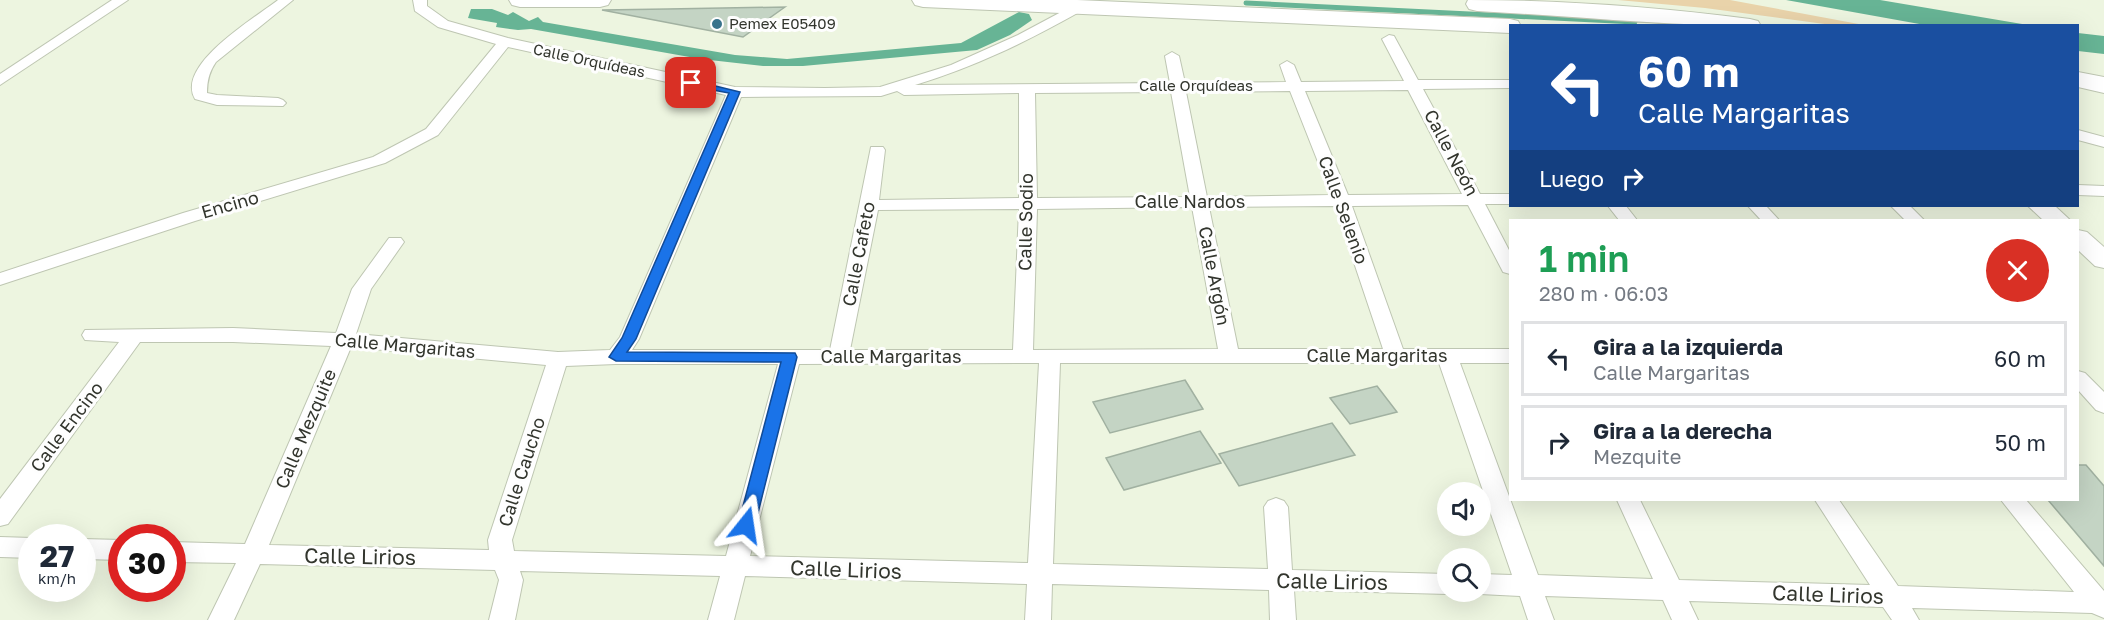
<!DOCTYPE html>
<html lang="es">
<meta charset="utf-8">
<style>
body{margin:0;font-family:"Golos Text",sans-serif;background:#f2f2f3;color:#1f2937;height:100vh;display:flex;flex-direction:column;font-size:22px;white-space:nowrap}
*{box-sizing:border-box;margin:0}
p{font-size:20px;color:#747a83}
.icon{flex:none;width:33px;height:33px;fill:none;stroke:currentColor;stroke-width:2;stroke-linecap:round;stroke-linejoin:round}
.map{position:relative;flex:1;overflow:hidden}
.side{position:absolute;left:1509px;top:219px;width:570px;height:282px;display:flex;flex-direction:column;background:#fff;border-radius:0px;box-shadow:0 6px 24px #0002}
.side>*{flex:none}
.top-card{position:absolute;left:1509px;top:24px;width:570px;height:183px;border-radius:0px;box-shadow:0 6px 24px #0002;background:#1a4fa0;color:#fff;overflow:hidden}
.tools{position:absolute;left:1437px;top:482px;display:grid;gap:12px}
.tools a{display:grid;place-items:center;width:54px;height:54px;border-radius:50%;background:#fff;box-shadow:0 6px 24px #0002;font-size:30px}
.speed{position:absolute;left:18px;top:524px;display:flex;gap:12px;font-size:30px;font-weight:700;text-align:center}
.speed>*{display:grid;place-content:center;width:78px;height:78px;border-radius:50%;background:#fff;box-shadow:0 6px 24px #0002;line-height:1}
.speed small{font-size:15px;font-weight:400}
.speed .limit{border:9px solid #d22;background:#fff;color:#111}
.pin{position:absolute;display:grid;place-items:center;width:51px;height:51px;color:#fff;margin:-26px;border-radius:12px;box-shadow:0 3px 9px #0006}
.me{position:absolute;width:66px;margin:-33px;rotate:15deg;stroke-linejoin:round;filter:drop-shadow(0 0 4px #0008)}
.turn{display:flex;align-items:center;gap:21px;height:126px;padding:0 30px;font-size:27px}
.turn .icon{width:78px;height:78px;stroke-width:2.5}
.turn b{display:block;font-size:42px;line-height:51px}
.then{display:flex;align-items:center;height:57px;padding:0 30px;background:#0003;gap:12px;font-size:22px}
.round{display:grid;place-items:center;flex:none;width:63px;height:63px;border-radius:32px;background:#f2f2f3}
.headline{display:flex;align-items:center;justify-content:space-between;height:102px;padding:0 30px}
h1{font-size:36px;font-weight:600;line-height:45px;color:#1e9e55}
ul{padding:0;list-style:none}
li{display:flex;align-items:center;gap:18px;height:75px;margin:0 12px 9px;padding:0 18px;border:3px solid #e0e1e3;border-radius:0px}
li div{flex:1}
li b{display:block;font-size:22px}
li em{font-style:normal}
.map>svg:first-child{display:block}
.green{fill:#e9d3aa}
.water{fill:#67b495}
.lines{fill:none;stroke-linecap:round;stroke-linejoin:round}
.stream{stroke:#67b495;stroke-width:5}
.building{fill:#c4d4c4;stroke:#a1b1a1;stroke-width:1.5}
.street-casing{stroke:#bec6b2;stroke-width:2}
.secondary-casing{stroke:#bec6b2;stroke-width:2}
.highway-casing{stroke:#bec6b2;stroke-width:2}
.street{fill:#fff;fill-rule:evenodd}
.secondary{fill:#fff;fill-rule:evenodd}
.highway{fill:#fff;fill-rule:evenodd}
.route{fill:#1a73e8;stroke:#114b97;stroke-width:1.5}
.poi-dot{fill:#39738c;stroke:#fefefe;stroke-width:2}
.labels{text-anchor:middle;stroke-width:6;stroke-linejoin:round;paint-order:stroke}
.far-poi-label{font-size:15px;fill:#32352d;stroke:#fefefe;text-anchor:start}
.far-street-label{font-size:15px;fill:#32352d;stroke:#fefefe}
.street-label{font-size:18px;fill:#32352d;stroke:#fefefe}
.near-street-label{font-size:21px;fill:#32352d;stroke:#fefefe}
</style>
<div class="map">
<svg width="2104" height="620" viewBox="0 0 2104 620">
<rect width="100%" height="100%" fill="#edf5e0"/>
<!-- green -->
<path class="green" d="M 1618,0 L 1730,0 L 1864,25 L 1832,25 L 1705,8 Z"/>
<!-- water -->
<g class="water">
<path d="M 1786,0 L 1880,0 L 2028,25 L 1925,25 Z"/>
<path d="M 471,9 L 492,9 L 508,15 L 513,12 L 529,21 L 538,17 L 543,22 L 735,55 L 787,59 L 961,43 L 1019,12 L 1029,14 L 1032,20 L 1010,35 L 977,50 L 803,66 L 763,66 L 701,59 L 531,29 L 518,30 L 496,27 L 497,23 L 468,18 Z"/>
<path d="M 2078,33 L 2104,36 L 2104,54 L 2078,51 Z"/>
</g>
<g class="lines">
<!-- stream -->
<path class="stream" d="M 1246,3 L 1635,22"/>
</g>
<!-- building -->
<g class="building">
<path d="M 785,7 L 743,37 L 602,10 L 667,9 Z"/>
<path d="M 1185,380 L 1203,409 L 1110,433 L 1093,402 Z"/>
<path d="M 1377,386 L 1397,412 L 1350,424 L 1330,398 Z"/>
<path d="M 1332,423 L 1355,455 L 1239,486 L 1219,454 Z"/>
<path d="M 1200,431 L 1221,463 L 1124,490 L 1106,458 Z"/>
<path d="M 2078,465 L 2086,465 L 2104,486 L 2104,566 L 2048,500 L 2078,500 Z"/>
</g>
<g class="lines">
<!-- street casing -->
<g class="street-casing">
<g id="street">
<path d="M 112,0 L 128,0 L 0,85 L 0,74 Z"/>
<path d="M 278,0 L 293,0 L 216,62 C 209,72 207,81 207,93 L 217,95 L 278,98 L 283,100 L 286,103 L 283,106 L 217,105 L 195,99 C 175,65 255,18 278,0 Z"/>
<path d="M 413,0 L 427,0 L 427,6 L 448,21 L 508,38 L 735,87 L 825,88 L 880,87 L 951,65 L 1018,35 L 1078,3 L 1083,4 L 1083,10 C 1028,41 975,67 915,85 L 1170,83 L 1165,56 L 1172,52 L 1179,56 L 1185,83 L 1286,82 L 1280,65 L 1287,61 L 1294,65 L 1301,82 L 1404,81 L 1382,39 L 1389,35 L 1394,36 L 1418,80 L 1510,80 L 1510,88 L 1423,89 L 1480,194 L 1510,194 L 1510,204 L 1485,204 L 1510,252 L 1510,274 L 1503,272 L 1501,268 L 1468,205 L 1352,206 L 1403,349 L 1510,349 L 1510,363 L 1460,363 L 1538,575 L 1653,579 L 1617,500 L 1640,500 L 1679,580 L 1870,585 L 1815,500 L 1839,500 L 1898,586 L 2074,592 L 2001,500 L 2026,500 L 2104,591 L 2104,618 L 2092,613 L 1912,608 L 1919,620 L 1892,620 L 1883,607 L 1689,601 L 1698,620 L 1672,620 L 1663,600 L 1545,596 L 1554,620 L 1528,620 L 1520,596 L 1480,594 L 1471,591 L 1480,591 L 1480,574 L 1512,575 L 1439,363 L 1060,363 L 1053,564 L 1268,569 L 1264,507 L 1268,501 L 1276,498 L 1284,501 L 1288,507 L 1292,570 L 1448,574 L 1448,591 L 1457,591 L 1448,594 L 1294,590 L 1296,620 L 1270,620 L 1269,590 L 1052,584 L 1051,620 L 1025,620 L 1027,584 L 745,576 L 734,620 L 708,620 L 720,576 L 520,571 L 523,580 L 515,620 L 489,620 L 499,580 L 495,570 L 260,564 L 234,620 L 208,620 L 236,563 L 172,562 L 172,542 L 245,544 L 331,346 L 233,342 L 140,342 L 8,524 L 0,526 L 0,499 L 119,342 L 85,340 L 82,335 L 85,330 L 233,328 L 336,333 L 352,289 L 389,238 L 401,238 L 404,242 L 371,289 L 356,334 L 558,352 L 610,350 L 620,337 L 726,95 L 508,47 L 438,135 L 385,163 L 195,221 L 0,285 L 0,273 L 183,213 L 373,157 L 426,129 L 496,44 L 438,27 L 415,11 ZM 1408,90 L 1462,194 L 1348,195 L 1305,91 ZM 897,91 L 904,95 L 1019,93 L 1019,198 L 879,200 L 885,150 L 883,147 L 871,147 L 830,350 L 632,350 L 639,339 L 741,97 L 881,96 ZM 1290,91 L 1331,195 L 1207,197 L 1186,92 ZM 1171,92 L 1190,197 L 1037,198 L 1035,93 ZM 1335,206 L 1383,349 L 1238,349 L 1209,207 ZM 1192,207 L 1218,349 L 1033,350 L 1037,209 ZM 1019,209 L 1013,350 L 850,350 L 878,210 ZM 351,347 L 546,365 L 488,540 L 489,550 L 269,545 ZM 1039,363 L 1028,563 L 750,556 L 799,364 ZM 616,364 L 778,364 L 726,556 L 514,551 L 512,540 L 566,366 Z"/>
<path d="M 2078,130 L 2104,137 L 2104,147 L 2078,140 Z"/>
<path d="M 2078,185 L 2104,186 L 2104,196 L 2078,195 Z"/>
<path d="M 1608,206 L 1626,206 L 1637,220 L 1619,220 Z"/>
<path d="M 1748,206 L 1766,206 L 1779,220 L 1761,220 Z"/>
<path d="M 1891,206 L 1910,206 L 1924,220 L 1905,220 Z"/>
<path d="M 2078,371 L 2085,373 L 2104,392 L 2104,413 L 2096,410 L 2078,390 Z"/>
<path d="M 0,537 L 32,538 L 32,558 L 0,557 Z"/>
<path d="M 82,539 L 122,540 L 122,560 L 82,559 Z"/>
</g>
</g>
<!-- secondary casing -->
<g class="secondary-casing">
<g id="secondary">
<path d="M 2028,206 L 2055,206 L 2070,220 L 2043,220 Z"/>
<path d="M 2078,230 L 2087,232 L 2104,247 L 2104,268 L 2095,266 L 2078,250 Z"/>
</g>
</g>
<!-- highway casing -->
<g class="highway-casing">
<g id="highway">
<path d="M 509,0 L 611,0 L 608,5 L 600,7 L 520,7 L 512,5 Z"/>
<path d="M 912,0 L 1077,0 L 1510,19 L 1518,21 L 1521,26 L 1510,26 L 1510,33 L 923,7 L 915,5 Z"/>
<path d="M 1468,0 C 1563,0 1656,7 1750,19 L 1758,21 L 1761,26 C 1667,26 1572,16 1477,11 L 1469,9 L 1466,4 Z"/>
<path d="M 2078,72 L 2104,77 L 2104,93 L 2078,87 Z"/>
</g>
</g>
<!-- street -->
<use href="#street" class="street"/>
<!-- secondary -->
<use href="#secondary" class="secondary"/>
<!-- highway -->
<use href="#highway" class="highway"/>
</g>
<!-- route -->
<path class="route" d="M 691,80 L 740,92 L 636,339 L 627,352 L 795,353 L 797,357 L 755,525 L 752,529 L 740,529 L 738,525 L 781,362 L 616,361 L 609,357 L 622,338 L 729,93 L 687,85 L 686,83 Z"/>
<!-- markers -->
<circle class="poi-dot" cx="717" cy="24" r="6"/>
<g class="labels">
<!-- far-poi labels -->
<g class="far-poi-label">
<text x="729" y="29">Pemex E05409</text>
</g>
<!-- far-street labels -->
<g class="far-street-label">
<text transform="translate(589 61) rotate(12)" y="5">Calle Orquídeas</text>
<text x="1196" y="91">Calle Orquídeas</text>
</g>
<!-- street labels -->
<g class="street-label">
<text transform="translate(1451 153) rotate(62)" y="6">Calle Neón</text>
<text x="1190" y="208">Calle Nardos</text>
<text transform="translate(230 205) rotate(-16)" y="6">Encino</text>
<text transform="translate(1343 210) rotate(70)" y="6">Calle Selenio</text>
<text transform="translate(1026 222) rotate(-89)" y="6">Calle Sodio</text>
<text transform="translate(859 254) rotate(-79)" y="6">Calle Cafeto</text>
<text transform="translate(1214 276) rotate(79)" y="6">Calle Argón</text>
<text transform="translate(405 346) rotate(5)" y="6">Calle Margaritas</text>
<text x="1377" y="362">Calle Margaritas</text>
<text x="891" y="363">Calle Margaritas</text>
<text transform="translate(67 427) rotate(-53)" y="6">Calle Encino</text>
<text transform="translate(306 429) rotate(-67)" y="6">Calle Mezquite</text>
<text transform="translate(522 472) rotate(-72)" y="6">Calle Caucho</text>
</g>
<!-- near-street labels -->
<g class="near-street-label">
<text transform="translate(360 557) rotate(1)" y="7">Calle Lirios</text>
<text transform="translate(846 570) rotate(2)" y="7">Calle Lirios</text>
<text transform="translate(1332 582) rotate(1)" y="7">Calle Lirios</text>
<text transform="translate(1828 595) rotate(2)" y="7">Calle Lirios</text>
</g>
</g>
</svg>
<div class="tools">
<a><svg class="icon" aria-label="sound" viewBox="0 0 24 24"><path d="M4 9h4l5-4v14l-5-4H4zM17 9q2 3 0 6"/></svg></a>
<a><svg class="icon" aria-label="search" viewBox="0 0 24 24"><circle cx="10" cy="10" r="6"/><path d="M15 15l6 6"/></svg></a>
</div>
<div class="speed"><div>27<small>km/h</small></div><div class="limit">30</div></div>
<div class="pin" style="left:691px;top:83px;background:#d93025"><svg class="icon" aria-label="arrive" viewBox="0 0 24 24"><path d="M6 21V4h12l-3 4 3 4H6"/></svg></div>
<svg class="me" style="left:746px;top:525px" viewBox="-20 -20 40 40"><path d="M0-17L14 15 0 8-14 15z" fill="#1a73e8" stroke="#fff" stroke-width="4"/></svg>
<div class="top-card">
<div class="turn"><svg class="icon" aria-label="left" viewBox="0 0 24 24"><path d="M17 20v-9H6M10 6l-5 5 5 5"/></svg><div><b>60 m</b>Calle Margaritas</div></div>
<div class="then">Luego<svg class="icon" aria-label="right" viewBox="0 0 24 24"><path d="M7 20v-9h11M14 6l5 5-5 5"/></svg></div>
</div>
<section class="side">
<div class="headline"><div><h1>1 min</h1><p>280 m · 06:03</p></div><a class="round" style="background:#d93025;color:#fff"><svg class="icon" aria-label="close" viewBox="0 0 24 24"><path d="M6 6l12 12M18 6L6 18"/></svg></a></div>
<ul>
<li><svg class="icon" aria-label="left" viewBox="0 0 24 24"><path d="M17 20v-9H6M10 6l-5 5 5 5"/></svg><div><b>Gira a la izquierda</b><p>Calle Margaritas</p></div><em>60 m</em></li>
<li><svg class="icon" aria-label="right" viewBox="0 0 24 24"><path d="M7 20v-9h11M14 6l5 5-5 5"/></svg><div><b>Gira a la derecha</b><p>Mezquite</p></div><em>50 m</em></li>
</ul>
</section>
</div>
